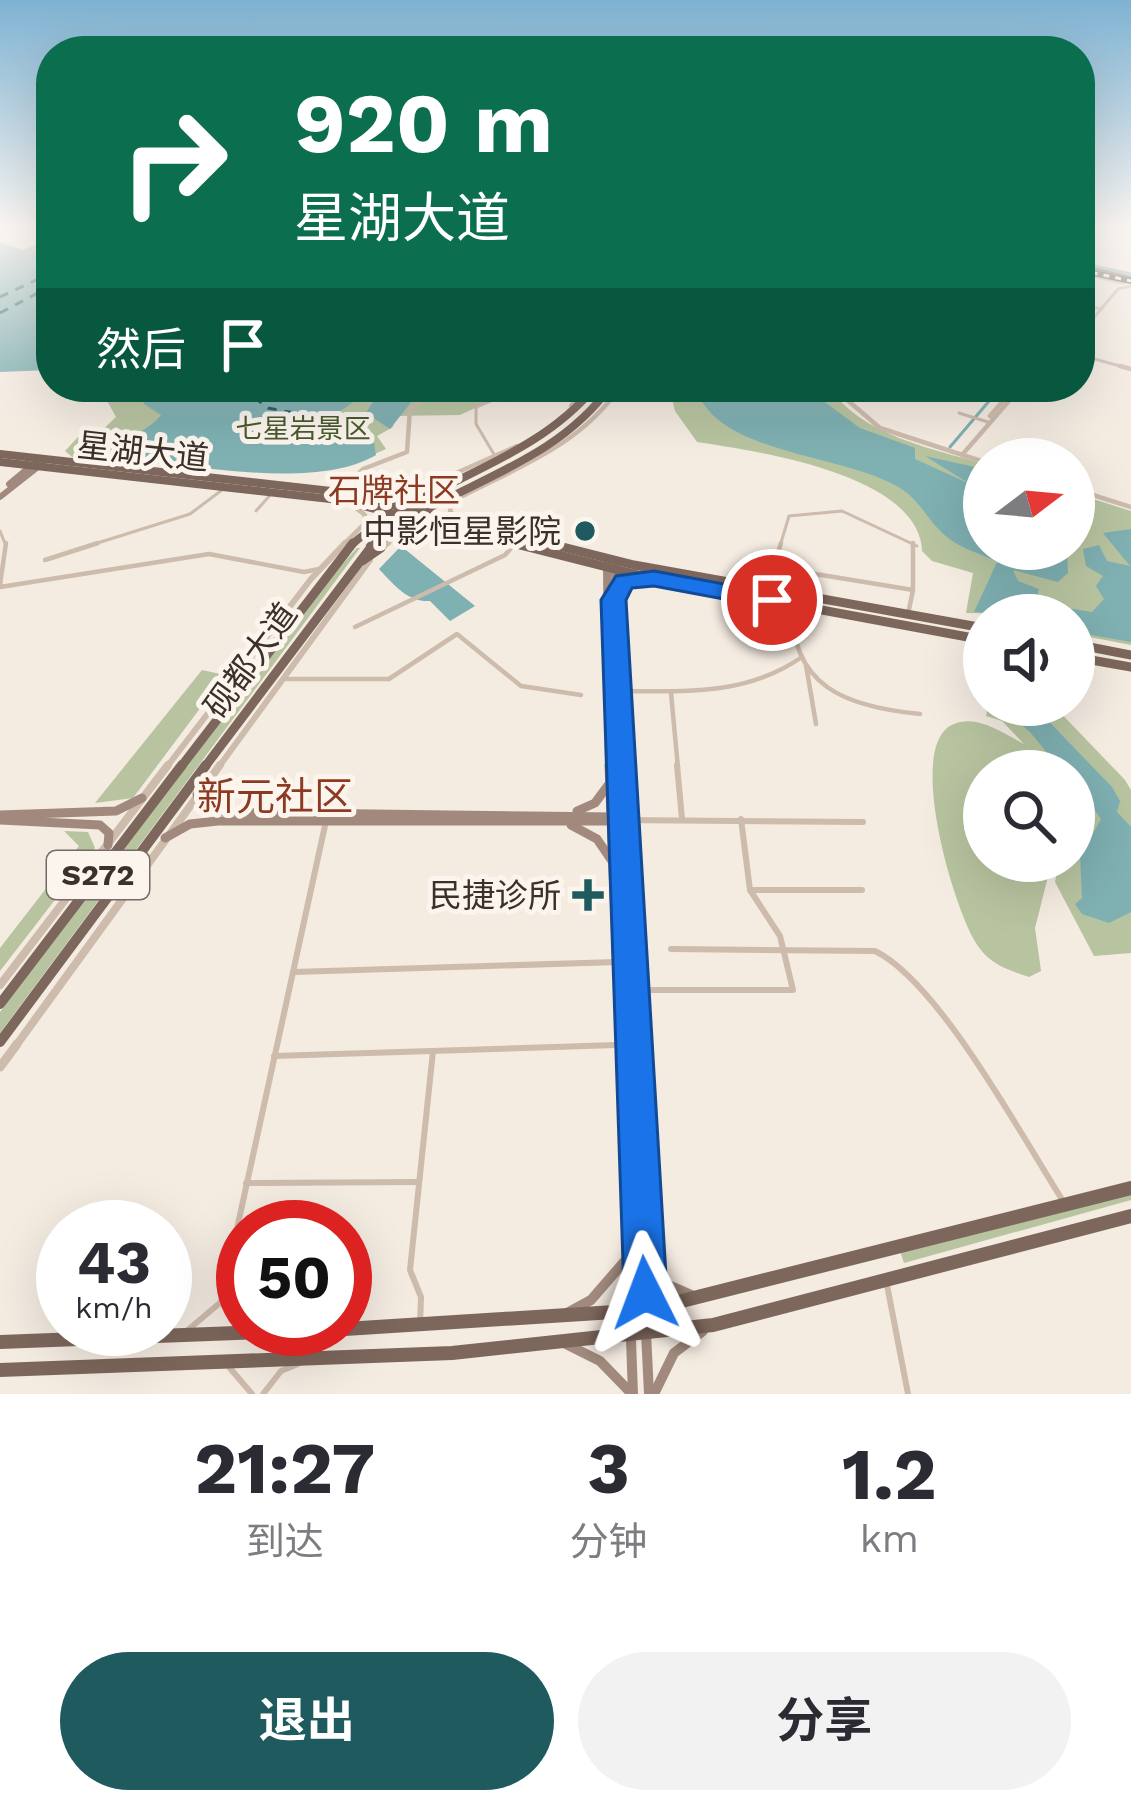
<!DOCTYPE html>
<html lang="zh">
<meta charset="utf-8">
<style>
body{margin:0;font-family:"Work Sans","Noto Sans SC",sans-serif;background:#f2f2f3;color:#2b2b33;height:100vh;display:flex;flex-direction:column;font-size:45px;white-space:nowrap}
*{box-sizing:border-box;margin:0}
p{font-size:39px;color:#7c7c81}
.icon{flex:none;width:66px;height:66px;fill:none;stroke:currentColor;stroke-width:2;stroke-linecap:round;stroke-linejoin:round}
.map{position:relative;height:1394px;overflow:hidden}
.panel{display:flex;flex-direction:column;background:#fff;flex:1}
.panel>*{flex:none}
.top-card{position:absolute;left:36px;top:36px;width:1059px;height:366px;border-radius:48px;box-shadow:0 12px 48px #0002;background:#0b6e4f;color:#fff;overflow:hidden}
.needle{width:78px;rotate:74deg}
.fabs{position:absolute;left:963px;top:438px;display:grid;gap:24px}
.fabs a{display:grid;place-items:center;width:132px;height:132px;border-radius:50%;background:#fff;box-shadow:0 12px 48px #0002;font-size:60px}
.speed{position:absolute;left:36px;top:1200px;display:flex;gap:24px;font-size:60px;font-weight:700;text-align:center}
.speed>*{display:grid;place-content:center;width:156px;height:156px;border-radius:50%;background:#fff;box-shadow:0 12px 48px #0002;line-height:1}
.speed small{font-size:30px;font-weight:400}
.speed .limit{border:18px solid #d22;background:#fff;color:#111}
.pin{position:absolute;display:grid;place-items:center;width:102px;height:102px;color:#fff;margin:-51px;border:6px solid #fff;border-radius:50%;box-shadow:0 3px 12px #0007}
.me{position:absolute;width:132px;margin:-66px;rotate:357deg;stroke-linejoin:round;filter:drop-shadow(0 0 9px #0008)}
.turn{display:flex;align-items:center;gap:42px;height:252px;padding:0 60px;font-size:54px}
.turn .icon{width:156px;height:156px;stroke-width:2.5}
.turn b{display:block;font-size:84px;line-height:102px}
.then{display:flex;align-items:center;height:114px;padding:0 60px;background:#0003;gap:24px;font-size:45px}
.eta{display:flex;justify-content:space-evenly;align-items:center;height:204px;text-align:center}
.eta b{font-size:72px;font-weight:700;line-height:84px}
.primary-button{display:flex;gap:24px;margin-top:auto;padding:24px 60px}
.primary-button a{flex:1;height:138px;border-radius:72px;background:#1f5a5e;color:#fff;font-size:48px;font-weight:700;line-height:138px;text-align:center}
.primary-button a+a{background:#f2f2f3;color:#2b2b33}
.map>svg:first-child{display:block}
.green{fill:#b8c4a0}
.water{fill:#7fb0b2}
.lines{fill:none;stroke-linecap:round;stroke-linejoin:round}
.stream{stroke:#7fb0b2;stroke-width:3}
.ferry{stroke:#1f5a5e;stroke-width:3;stroke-dasharray:9 8;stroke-linecap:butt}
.minor-far2{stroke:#cdbbac;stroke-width:3}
.minor-far1{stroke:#cdbbac;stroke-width:4.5}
.minor{stroke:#cdbbac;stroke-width:6}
.tertiary-far4{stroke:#cdbbac;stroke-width:3}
.tertiary-far3{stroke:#cdbbac;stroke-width:4.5}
.tertiary-far2{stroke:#cdbbac;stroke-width:6}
.tertiary-far1{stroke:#cdbbac;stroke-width:8}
.tertiary{stroke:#cdbbac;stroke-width:9}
.secondary-far3{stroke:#a18a7d;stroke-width:6}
.secondary-far2{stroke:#a18a7d;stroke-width:8}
.secondary-far1{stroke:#a18a7d;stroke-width:9}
.secondary{stroke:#a18a7d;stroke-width:10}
.primary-far3{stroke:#7d675c;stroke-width:8}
.primary-far2{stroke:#7d675c;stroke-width:9}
.primary-far1{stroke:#7d675c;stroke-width:10}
.primary{stroke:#7d675c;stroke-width:14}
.trunk{stroke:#6c584f;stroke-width:6}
.rail-casing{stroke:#3b302b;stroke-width:6}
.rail{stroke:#fbf5ee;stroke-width:3;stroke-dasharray:6;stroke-linecap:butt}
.route{fill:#1a73e8;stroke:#114b97;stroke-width:3}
.poi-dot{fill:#1f5a5e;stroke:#fbf5ee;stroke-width:4.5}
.labels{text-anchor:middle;stroke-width:10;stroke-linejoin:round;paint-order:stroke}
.far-park-label{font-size:27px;fill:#4a5a2e;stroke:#fbf5ee}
.shield{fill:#fbf5ee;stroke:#756b66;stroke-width:3}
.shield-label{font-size:30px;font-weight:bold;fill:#3b302b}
.street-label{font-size:33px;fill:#3b302b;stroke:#fbf5ee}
.far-quarter-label{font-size:33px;fill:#8c3b22;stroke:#fbf5ee}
.poi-label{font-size:33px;fill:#3b302b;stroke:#fbf5ee;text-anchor:end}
.quarter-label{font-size:39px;fill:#8c3b22;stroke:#fbf5ee}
</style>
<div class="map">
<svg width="1131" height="1394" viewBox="0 0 1131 1394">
<rect width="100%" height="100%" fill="#f4ebe1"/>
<!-- green -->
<g class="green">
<path d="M 70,387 L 520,387 L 460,415 L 395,416 L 393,427 L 377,436 L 386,449 L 350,465 L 293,473 L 72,457 L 65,451 L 78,437 L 97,435 L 116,417 L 106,399 Z"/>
<path d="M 669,387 L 829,387 C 862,436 931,448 984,464 L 984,549 L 1074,549 L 1074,493 L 1131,511 L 1131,645 L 1074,634 L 1074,615 L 966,613 L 973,573 L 932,561 L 922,551 C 920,475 757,451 697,442 L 675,411 Z"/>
<path d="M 357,548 L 360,548 L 0,1033 L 0,1012 L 313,596 Z"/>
<path d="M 202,670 L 225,675 L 133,798 L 95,803 Z"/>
<path d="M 988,705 L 1053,705 L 1125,780 L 1131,790 L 1131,953 L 1094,956 L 1055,882 L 1059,861 L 1074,861 L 1074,771 L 984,771 L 984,861 L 1052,861 L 1035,928 L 1041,971 L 1029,977 C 1006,969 989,964 976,943 C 954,909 904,743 954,724 C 978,714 1004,734 1024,744 L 1002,721 L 986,716 Z"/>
<path d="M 64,831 L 88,832 L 95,848 L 0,971 L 0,948 L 79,846 Z"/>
<path d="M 1131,1192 L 1131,1200 L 904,1263 L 900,1251 Z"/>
</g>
<!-- water -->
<g class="water">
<path d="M 51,238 L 51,370 L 0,372 L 0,242 L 23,250 Z"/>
<path d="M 154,387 L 268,387 L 274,400 L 285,402 L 307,387 L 423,387 L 390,429 L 366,413 L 378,394 L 369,391 L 329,419 L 336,434 L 374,443 L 376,455 C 312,493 177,462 104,455 C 120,437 145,435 161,415 L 144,404 L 142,394 Z"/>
<path d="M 695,387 L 818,387 L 818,397 L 860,428 L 915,448 L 915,459 L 970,484 L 925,456 L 984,469 L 984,549 L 1067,549 L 1068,573 L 1058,582 L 1013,570 L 1018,581 L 1039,589 L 1033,615 L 974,612 L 997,562 C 982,554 960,548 947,537 C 930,524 921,502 903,490 C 844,452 718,457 695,387 Z"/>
<path d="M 1131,529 L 1131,642 L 1074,632 L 1074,615 L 1057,615 L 1061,607 L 1092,612 L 1104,599 L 1096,586 L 1103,576 L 1086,566 L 1083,549 L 1099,545 L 1107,561 L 1130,566 L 1103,533 Z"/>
<path d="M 401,546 L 475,606 L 450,621 L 430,601 C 408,602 396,587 379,569 Z"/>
<path d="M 997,705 L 1033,705 L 1112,787 L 1120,801 L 1117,812 L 1131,827 L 1131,912 L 1109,923 L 1082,914 L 1075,904 L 1082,898 L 1080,856 L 1101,819 L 1074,782 L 1074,771 L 1062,771 L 1030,732 Z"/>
</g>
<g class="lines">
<!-- stream -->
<g class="stream">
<path d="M 1080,263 L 1131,274"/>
<path d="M 950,447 L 1001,387"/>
</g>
<!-- ferry -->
<g class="ferry">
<path d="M 0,297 L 51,273"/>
<path d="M 0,313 L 51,286"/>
<path d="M 241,387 L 268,408 L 326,419"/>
</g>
<!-- minor-far2 -->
<g class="minor-far2">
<path d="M 0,234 L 7,226"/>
<path d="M 1080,304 L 1101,309"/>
<path d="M 959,413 L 988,422"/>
<path d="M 495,456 L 476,424 L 476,407 L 525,387"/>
<path d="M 256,511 L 272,493"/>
<path d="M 0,531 L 6,546"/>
<path d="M 88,546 L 190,514 L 222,490"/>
<path d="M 780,546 L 789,516 L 842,511 L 917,546"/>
</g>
<!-- minor-far1 -->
<g class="minor-far1">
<path d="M 45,560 L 98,543"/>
<path d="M 773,567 L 913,590 L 908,614"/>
<path d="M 0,585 L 6,543"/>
<path d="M 0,587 L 209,554 L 304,572 L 319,569"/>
<path d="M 767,588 L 781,543"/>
<path d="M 913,590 L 913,543"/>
<path d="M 792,604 C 790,687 847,707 920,714"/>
<path d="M 355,627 L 505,555 L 514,545"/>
<path d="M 806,665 L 816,724"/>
<path d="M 286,679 L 389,679 L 457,634 L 521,686 L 581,695"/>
<path d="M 615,691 C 683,691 744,697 802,657"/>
<path d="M 671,693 L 678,768"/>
</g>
<!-- minor -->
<g class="minor">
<path d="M 677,765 L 682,819"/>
<path d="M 621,820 L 863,822"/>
<path d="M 750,890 L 862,890"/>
<path d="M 671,949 L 875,951 C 939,982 1022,1137 1063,1201"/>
<path d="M 294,972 L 617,962"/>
<path d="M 633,990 L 793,990 L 780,936 L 750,890 L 741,819"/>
<path d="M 274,1056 L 616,1045"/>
<path d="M 246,1183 L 419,1182"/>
<path d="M 887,1285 L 908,1394"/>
<path d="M 221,1302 L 243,1329"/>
<path d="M 420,1324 L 421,1297 L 410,1270 L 433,1051"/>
<path d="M 189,1329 L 221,1302 L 326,821"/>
<path d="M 229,1367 L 252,1394"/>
<path d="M 263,1394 L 281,1371 L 298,1364"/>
</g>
<!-- tertiary-far4 -->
<g class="tertiary-far4">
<path d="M 1080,273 L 1123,283"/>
<path d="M 1080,334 L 1118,289 L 1131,286"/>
<path d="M 1080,355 L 1131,369"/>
</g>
<!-- tertiary-far3 -->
<g class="tertiary-far3">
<path d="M 1120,366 L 1131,369"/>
<path d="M 832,387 L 880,428 L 984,462"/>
<path d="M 571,406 L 586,387"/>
<path d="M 990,416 L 1015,387"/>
<path d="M 962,455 L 1021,387"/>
<path d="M 1074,489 L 1131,507"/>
<path d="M 340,492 L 363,469 L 407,452 L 410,409 L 435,387"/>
<path d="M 373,498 L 411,493 L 517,446"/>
<path d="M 460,521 L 450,511 L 453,501 C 515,468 579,447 620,387"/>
<path d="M 342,546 L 363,525 L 365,515 L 352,505"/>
<path d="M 384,546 L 405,530 L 436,526"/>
</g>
<!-- tertiary-far2 -->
<g class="tertiary-far2">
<path d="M 379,550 L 388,543"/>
<path d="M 166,768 L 311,579 L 345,543"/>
<path d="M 218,768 L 370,560"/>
</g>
<!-- tertiary-far1 -->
<g class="tertiary-far1">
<path d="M 0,985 L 168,765"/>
<path d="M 15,1047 L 220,765"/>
</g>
<!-- tertiary -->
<path class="tertiary" d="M 0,1067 L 17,1044"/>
<!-- secondary-far3 -->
<g class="secondary-far3">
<path d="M 9,484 L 40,458"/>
<path d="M 0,497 L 42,464"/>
</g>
<!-- secondary-far2 -->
<g class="secondary-far2">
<path d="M 607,566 L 609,768"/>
<path d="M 615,568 L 618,768"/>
<path d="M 616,593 L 624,581 L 643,579"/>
</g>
<!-- secondary-far1 -->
<g class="secondary-far1">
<path d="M 609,765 L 620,1047"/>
<path d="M 618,765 L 632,1047"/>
<path d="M 197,794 L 201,808 L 224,812 L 614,817"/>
<path d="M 577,811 L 595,803 L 609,784"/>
<path d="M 0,815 L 116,811 L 142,798"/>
<path d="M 0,820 L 100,825 L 109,833 L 108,845"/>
<path d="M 571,825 L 597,839 L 612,861"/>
<path d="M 165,838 L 190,824 L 218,821 L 614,821"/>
</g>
<!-- secondary -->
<g class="secondary">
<path d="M 620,1044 L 633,1394"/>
<path d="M 632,1044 L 649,1394"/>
<path d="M 645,1248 L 664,1283 L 696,1297"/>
<path d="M 569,1312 L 591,1300 L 624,1262"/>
<path d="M 562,1342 L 600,1361 L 631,1393"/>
<path d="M 654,1394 L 674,1353 L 703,1331"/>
</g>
<!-- primary-far3 -->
<g class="primary-far3">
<path d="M 0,454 L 340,492 L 559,546"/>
<path d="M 0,462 L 339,500 L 524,546"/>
<path d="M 350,546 C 425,480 529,466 595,387"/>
<path d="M 370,546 C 447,484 550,470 610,387"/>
</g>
<!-- primary-far2 -->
<g class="primary-far2">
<path d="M 512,543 L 654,579 L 984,640"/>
<path d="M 547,543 L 634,565 L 984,628"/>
<path d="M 362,561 L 381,548"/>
<path d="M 1074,644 L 1131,655"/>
<path d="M 1074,657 L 1131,667"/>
<path d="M 180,768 L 353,543"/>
<path d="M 204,768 L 374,543"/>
</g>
<!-- primary-far1 -->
<g class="primary-far1">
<path d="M 0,1004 L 182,765"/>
<path d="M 0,1042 L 206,765"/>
</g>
<!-- primary -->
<g class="primary">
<path d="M 345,1329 L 646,1310 L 1131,1188"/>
<path d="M 0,1342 L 341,1329"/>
<path d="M 0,1370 L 452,1353 L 713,1325 L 1131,1216"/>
</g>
<!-- trunk -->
<path class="trunk" d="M 1080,267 L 1131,279"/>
<!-- rail casing -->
<g class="rail-casing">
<path id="rail" d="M 1080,270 L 1131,281"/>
</g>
<!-- rail -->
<use href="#rail" class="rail"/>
</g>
<!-- sky -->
<linearGradient id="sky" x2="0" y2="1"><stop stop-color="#7eb2d2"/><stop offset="0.54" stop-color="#faf6f2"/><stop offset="1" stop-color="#faf6f2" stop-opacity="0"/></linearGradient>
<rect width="1131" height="421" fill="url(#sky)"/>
<!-- route -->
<path class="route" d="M 654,571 L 772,593 L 785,600 L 772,608 L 654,586 L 632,588 L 626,600 L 667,1293 L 661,1308 L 645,1315 L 630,1308 L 624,1293 L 601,600 L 616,576 Z"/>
<!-- markers -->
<g class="poi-dot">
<circle cx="585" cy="531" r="12"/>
<path d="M582 877h12v12h12v12h-12v12h-12v-12h-12v-12h12z"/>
</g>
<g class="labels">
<!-- far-park labels -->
<g class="far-park-label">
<text x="303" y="438">七星岩景区</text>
</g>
<!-- shield labels -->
<rect class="shield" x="47" y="851" width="102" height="48" rx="9"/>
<g class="shield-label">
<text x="98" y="885">S272</text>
</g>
<!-- street labels -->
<g class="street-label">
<text transform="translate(143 451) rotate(6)" y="12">星湖大道</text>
<text transform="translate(250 660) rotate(-54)" y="12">砚都大道</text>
</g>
<!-- far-quarter labels -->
<g class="far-quarter-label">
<text x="394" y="502">石牌社区</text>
</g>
<!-- poi labels -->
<g class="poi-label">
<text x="561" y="543">中影恒星影院</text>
<text x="561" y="907">民捷诊所</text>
</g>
<!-- quarter labels -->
<g class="quarter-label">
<text x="275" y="810">新元社区</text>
</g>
</g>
</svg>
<div class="fabs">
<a><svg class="needle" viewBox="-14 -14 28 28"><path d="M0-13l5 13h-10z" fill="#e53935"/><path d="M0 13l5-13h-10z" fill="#7c7c81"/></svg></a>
<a><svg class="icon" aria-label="sound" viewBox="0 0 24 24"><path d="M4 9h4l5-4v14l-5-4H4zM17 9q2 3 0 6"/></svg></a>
<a><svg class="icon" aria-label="search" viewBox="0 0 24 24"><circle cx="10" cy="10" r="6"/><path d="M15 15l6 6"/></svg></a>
</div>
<div class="speed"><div>43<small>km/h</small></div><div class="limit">50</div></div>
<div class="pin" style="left:772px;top:600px;background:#d93025"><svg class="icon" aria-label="arrive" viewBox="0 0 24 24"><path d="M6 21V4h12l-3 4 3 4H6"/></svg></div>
<svg class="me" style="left:645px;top:1293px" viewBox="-20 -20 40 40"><path d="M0-17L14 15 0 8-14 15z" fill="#1a73e8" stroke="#fff" stroke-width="4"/></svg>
<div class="top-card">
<div class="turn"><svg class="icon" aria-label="right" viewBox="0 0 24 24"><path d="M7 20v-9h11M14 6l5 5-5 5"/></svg><div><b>920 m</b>星湖大道</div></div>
<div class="then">然后<svg class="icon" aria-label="arrive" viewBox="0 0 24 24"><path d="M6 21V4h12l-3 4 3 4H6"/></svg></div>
</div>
</div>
<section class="panel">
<div class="eta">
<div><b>21:27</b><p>到达</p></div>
<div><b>3</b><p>分钟</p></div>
<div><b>1.2</b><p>km</p></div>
</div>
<div class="primary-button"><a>退出</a><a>分享</a></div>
</section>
